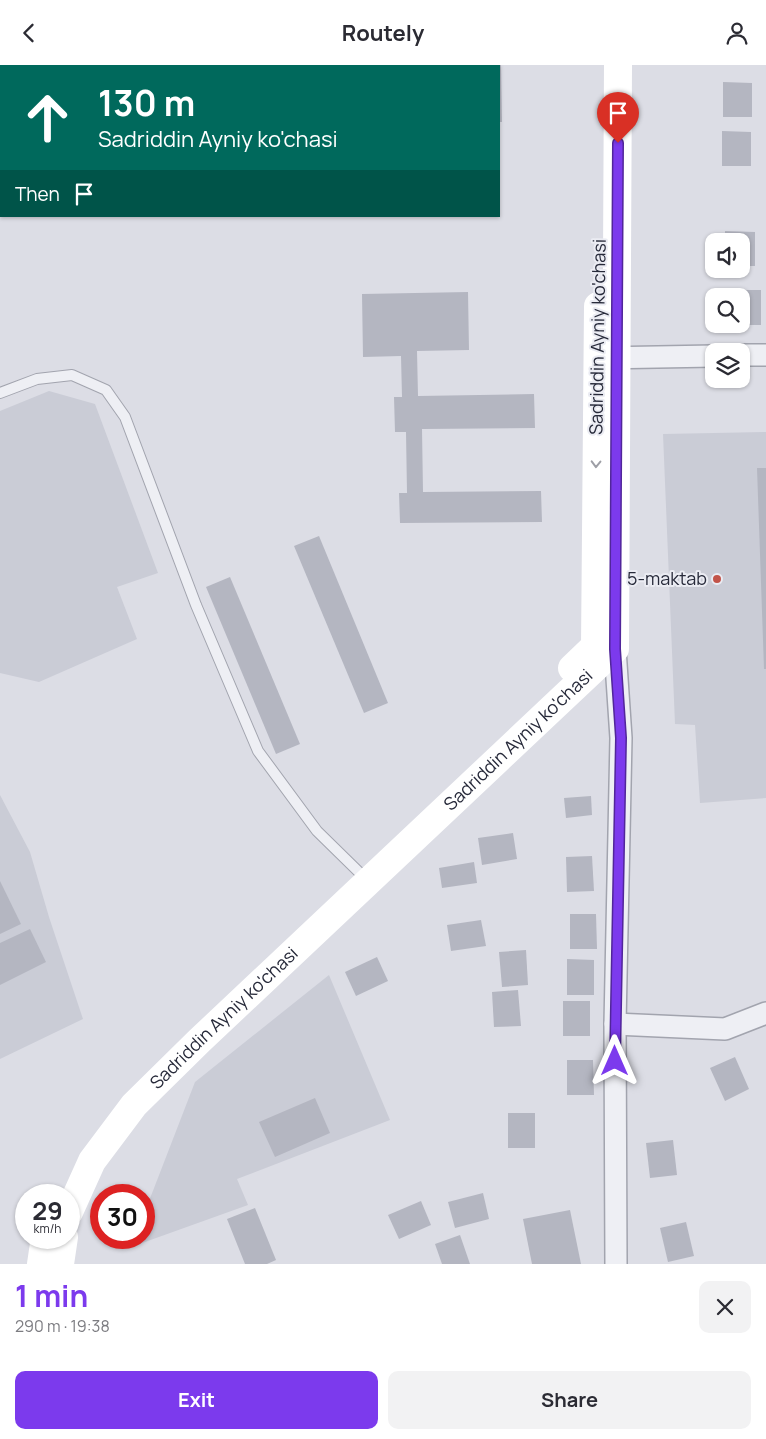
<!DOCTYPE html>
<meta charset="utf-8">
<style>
body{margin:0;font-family:Manrope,sans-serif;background:#f2f2f3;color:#2b2b33;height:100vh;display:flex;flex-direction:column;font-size:19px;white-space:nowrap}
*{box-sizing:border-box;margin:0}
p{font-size:16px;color:#7c7c81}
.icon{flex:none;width:28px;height:28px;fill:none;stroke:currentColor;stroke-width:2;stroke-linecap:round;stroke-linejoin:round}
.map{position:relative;height:1199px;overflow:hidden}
.details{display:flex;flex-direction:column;background:#fff;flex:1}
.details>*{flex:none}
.hud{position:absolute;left:0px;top:0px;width:500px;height:152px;box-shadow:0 1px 4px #0004;background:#00695c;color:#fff;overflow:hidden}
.fabs{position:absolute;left:705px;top:168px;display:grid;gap:10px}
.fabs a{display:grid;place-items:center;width:45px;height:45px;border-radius:10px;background:#fff;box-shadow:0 1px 4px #0004;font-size:25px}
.speed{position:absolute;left:15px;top:1119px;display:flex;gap:10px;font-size:25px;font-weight:700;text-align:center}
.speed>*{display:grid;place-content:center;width:65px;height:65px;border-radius:50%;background:#fff;box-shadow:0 1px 4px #0004;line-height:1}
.speed small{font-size:12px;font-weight:400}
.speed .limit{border:8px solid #d22;background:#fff;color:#111}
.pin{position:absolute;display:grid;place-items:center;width:42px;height:42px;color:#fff;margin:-51px -21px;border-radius:50% 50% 50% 0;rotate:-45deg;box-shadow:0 0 5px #0007}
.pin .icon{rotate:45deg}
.me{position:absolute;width:55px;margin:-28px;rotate:0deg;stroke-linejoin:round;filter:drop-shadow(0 0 4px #0008)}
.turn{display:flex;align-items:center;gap:18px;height:105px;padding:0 15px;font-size:22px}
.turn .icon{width:65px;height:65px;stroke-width:2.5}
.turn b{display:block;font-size:35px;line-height:42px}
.then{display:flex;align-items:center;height:48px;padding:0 15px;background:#0003;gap:10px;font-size:19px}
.round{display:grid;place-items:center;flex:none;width:52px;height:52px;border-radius:10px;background:#f2f2f3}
.head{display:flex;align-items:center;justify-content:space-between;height:85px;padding:0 15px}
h1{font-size:30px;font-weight:700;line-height:38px;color:#7c3aed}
.cta{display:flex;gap:10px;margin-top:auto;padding:10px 15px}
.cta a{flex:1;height:58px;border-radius:10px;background:#7c3aed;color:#fff;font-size:20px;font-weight:700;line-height:58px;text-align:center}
.cta a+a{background:#f2f2f3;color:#2b2b33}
header{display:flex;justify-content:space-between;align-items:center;height:65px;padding:0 15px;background:#fff;font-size:22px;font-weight:700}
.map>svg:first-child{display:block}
.built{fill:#caccd6}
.building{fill:#b4b6c1}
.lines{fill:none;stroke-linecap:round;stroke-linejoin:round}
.service-casing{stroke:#a2a4ae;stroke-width:12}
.minor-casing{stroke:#a2a4ae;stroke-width:24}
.service{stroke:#eeeff4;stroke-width:10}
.minor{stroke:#eeeff4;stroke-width:21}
.secondary{stroke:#fff;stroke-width:28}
.oneway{stroke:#9e9fa6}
.route-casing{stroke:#51269a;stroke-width:12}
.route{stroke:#7c3aed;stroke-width:9}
.poi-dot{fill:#c25349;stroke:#ebecf3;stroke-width:2}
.labels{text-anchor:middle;stroke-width:4;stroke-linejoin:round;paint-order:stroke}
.street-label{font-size:18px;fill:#272a3a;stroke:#ebecf3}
.poi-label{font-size:18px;fill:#272a3a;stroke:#ebecf3;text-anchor:end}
</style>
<header><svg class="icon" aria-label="back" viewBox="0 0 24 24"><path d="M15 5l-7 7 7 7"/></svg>Routely<svg class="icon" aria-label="person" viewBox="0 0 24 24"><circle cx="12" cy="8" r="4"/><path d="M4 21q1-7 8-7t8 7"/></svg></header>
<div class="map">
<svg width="766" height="1199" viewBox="0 0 766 1199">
<rect width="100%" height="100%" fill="#dcdde5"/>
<!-- built -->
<g class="built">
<path d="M 0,0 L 243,0 L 243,1 L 1,1 L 0,99 Z"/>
<path d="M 49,326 L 95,339 L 158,508 L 117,522 L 137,574 L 39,617 L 0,608 L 0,346 Z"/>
<path d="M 766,367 L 766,733 L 700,738 L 695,660 L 675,659 L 663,369 Z"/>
<path d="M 0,730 L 30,787 L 49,852 L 83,954 L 0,994 Z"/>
<path d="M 329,910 L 390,1055 L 237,1114 L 248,1140 L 131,1182 L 134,1173 L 144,1172 L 144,1149 L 195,1017 Z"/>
</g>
<!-- building -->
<g class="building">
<path d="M 499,0 L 501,0 L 502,57 L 499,57 Z"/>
<path d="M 723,17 L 752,18 L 752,52 L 723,52 Z"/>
<path d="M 722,66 L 751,67 L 751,101 L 722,101 Z"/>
<path d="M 725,166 L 755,167 L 755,201 L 741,201 L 741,176 L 725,176 Z"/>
<path d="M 732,225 L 761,225 L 761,260 L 741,260 L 741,231 L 732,231 Z"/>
<path d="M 468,227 L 469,285 L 417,286 L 418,331 L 534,329 L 535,363 L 422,364 L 423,427 L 541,426 L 542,457 L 400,458 L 399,428 L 407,428 L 406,367 L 395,367 L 394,332 L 402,332 L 401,291 L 363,292 L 362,229 Z"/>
<path d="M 757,403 L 766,403 L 766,604 L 764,604 Z"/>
<path d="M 319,471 L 388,638 L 364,648 L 294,481 Z"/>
<path d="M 230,512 L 300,679 L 276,689 L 206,522 Z"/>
<path d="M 591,731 L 592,750 L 566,753 L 564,733 Z"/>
<path d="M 513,768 L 517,794 L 482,800 L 478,773 Z"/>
<path d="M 592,791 L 594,826 L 567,827 L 566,792 Z"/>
<path d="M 474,797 L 477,818 L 442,823 L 439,803 Z"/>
<path d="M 0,816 L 21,859 L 0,869 Z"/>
<path d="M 570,849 L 596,849 L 597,884 L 570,884 Z"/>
<path d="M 481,855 L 486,881 L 451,886 L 447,860 Z"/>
<path d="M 30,864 L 46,897 L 0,920 L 0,878 Z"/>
<path d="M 526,885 L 528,920 L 502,922 L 499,887 Z"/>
<path d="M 377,892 L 388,916 L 356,931 L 345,907 Z"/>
<path d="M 567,894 L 594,895 L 594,930 L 567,930 Z"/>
<path d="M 518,925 L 521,961 L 494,962 L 492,927 Z"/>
<rect x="563" y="936" width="27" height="35"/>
<path d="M 735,992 L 749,1024 L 725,1036 L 710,1003 Z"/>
<path d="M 567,995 L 593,995 L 594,1030 L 567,1030 Z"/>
<path d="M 315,1033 L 330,1068 L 275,1092 L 259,1057 Z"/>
<rect x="508" y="1048" width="27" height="35"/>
<path d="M 673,1075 L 677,1110 L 650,1113 L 646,1078 Z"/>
<path d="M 483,1128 L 489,1154 L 455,1163 L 448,1137 Z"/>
<path d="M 421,1136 L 431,1160 L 399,1174 L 388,1150 Z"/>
<path d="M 255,1143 L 276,1195 L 267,1199 L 245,1199 L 227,1154 Z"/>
<path d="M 570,1145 L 581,1199 L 532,1199 L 523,1154 Z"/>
<path d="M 686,1157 L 694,1191 L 668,1197 L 660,1163 Z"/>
<path d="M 460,1170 L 470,1199 L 442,1199 L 435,1179 Z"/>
</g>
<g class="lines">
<!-- service casing -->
<g class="service-casing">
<path id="service" d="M 0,328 L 37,314 L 72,310 L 106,325 L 125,352 L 196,540 L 258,686 L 317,766 L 368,816"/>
</g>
<!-- minor casing -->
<g class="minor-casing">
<g id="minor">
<path d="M 741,290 L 766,290"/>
<path d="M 601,293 L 714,291"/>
<path d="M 615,584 L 621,673 L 615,959 L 616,1199"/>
<path d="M 615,959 L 725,964 L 766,948"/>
</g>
</g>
<!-- service -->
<use href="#service" class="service"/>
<!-- minor -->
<use href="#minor" class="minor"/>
<!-- secondary -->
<g class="secondary">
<path d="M 572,603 L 595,581 L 598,241"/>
<path id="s1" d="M 69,1147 L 92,1096 L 134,1040 L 199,976 L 615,584 L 618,0"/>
<path d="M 41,1199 L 45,1172"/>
<path d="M 60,1199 L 64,1172"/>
</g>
</g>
<!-- one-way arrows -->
<defs><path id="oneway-chevron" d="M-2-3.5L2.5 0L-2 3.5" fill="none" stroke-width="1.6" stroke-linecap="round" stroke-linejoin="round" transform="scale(1.25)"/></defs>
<use class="oneway" href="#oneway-chevron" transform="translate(596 399) rotate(91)"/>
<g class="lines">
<!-- route casing -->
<g class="route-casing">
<path id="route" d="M 615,996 L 621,673 L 615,584 L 618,78"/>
</g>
<!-- route -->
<use href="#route" class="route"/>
</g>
<!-- markers -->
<circle class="poi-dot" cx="717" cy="514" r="5"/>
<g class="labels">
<!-- street labels -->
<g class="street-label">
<text transform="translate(598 272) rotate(-89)" y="6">Sadriddin Ayniy ko'chasi</text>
<text dy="6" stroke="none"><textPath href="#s1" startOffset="656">Sadriddin Ayniy ko'chasi</textPath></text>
<text dy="6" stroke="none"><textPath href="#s1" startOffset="251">Sadriddin Ayniy ko'chasi</textPath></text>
</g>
<!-- poi labels -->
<g class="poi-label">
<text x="707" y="520">5-maktab</text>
</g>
</g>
</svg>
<div class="fabs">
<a><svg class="icon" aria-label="sound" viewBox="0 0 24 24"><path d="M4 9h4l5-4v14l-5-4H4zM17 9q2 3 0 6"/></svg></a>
<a><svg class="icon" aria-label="search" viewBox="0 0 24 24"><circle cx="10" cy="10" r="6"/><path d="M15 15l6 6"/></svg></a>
<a><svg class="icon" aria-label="layers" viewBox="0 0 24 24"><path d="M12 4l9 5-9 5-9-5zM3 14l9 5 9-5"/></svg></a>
</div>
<div class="speed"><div>29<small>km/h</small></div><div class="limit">30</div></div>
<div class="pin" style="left:618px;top:78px;background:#d93025"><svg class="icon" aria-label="arrive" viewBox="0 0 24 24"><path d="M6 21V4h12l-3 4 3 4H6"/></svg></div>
<svg class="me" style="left:615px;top:996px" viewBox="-20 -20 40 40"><path d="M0-17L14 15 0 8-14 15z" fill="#7c3aed" stroke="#fff" stroke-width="4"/></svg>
<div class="hud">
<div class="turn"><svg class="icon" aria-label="ahead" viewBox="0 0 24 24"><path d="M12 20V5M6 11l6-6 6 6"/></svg><div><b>130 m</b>Sadriddin Ayniy ko'chasi</div></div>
<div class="then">Then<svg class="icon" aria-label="arrive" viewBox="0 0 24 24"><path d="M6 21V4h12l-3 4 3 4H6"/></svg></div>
</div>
</div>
<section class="details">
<div class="head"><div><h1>1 min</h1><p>290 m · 19:38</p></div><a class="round"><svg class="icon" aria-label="close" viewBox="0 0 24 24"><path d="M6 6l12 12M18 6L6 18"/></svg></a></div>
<div class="cta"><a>Exit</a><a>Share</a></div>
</section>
